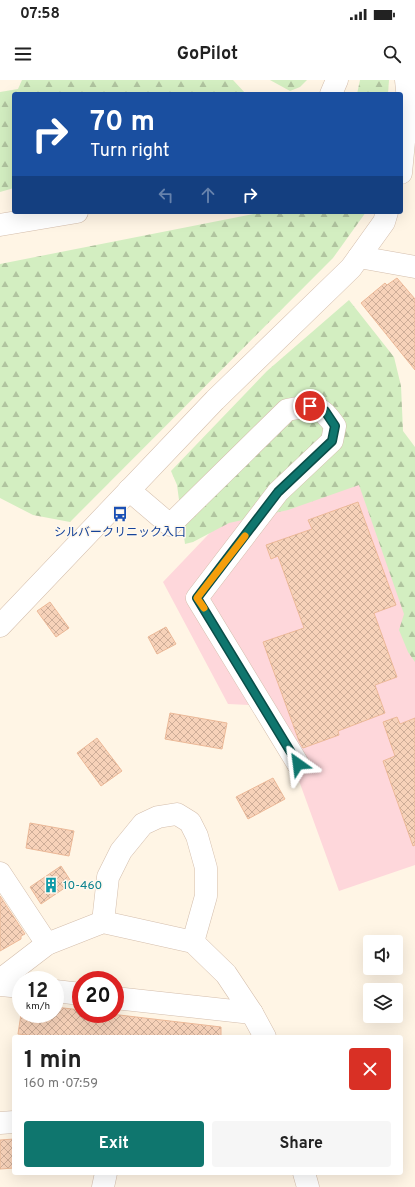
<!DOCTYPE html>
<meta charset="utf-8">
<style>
body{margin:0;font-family:Overpass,"Noto Sans JP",sans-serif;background:#f6f6f6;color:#222;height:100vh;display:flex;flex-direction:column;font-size:15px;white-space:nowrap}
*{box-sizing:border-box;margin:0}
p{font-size:13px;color:#767676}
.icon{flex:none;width:22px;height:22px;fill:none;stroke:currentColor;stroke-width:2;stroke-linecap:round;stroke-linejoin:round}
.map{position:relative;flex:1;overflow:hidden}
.sheet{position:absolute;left:12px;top:955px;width:391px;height:140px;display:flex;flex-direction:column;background:#fff;border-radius:4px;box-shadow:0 4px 16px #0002}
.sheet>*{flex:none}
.hud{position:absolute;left:12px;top:12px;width:391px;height:122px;border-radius:4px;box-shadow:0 4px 16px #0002;background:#1a4fa0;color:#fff;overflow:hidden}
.tools{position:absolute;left:363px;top:855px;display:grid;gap:8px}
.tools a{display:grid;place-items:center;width:40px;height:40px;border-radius:4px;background:#fff;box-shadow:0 4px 16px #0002;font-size:20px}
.speed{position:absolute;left:12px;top:891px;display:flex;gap:8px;font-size:20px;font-weight:700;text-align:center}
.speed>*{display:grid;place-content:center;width:52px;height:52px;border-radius:50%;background:#fff;box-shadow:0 4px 16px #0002;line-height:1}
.speed small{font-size:10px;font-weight:400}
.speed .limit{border:6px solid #d22;background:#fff;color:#111}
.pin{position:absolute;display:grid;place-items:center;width:34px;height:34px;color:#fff;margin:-17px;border:2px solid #fff;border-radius:50%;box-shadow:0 1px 4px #0007}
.me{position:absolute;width:44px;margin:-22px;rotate:329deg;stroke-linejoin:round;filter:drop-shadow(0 0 3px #0008)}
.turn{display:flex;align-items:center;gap:14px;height:84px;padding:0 12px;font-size:18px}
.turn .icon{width:52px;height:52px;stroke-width:2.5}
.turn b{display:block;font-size:28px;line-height:34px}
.lanes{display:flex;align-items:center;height:38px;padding:0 12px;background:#0003;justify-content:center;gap:20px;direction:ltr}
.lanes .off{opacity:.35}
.round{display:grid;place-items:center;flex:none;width:42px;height:42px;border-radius:4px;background:#f6f6f6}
.summary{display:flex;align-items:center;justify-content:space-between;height:68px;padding:0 12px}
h1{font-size:24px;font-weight:700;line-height:30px}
.cta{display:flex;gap:8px;margin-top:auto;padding:8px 12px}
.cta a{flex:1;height:46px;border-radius:4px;background:#0f766e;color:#fff;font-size:16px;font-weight:700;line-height:46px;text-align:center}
.cta a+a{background:#f6f6f6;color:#222}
.status{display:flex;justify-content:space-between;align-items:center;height:28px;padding:0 20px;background:#fff;direction:ltr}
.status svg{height:11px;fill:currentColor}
header{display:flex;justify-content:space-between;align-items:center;height:52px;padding:0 12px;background:#fff;font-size:18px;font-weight:700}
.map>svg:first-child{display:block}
.medical{fill:#fed7db}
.forest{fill:url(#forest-firs)}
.building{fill:url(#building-cross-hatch);stroke:#ecb998}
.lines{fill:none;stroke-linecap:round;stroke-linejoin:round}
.minor-casing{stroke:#d4beac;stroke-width:23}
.minor{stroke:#fff;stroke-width:22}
.route-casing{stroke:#0a4d48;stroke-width:10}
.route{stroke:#0f766e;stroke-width:7}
.slow{stroke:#f59e0b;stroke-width:7}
.labels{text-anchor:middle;stroke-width:3;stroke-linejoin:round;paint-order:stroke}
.transit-label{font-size:12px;fill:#164399;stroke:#fff8ed}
.culture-label{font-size:12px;fill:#0d838f;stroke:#fff8ed;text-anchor:start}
</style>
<div class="status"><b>07:58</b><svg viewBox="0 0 49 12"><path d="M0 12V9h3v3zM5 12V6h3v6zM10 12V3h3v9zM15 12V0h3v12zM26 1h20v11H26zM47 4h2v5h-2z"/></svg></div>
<header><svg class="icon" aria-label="menu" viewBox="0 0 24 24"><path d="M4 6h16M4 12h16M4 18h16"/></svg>GoPilot<svg class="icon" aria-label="search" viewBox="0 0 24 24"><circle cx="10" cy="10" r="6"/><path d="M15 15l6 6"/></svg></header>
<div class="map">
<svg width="415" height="1107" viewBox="0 0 415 1107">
<defs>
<pattern id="forest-firs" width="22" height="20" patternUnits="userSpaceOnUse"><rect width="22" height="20" fill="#d3eec1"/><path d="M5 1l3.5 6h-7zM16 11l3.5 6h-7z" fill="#b0c49f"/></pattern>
<pattern id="building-cross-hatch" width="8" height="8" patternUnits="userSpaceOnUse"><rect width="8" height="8" fill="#f7d2b9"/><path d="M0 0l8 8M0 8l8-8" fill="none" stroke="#cdad98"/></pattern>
</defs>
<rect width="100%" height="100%" fill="#fff5e5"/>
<!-- medical -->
<path class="medical" d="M 367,386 L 415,527 L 415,785 L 339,811 L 298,698 L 249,625 L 228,624 L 163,502 L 225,437 Z"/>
<!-- forest -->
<g class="forest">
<path d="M 22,0 L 233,0 L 246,14 L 14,14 L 14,108 L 0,112 L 0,12 L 18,9 Z"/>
<path d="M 270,0 L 307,0 L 300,7 L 290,11 Z"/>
<path d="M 360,0 L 389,0 L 388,14 L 357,14 Z"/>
<path d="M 263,132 L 366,132 L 333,178 L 70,442 L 33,435 L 0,418 L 0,184 Z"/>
<path d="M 349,220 L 394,277 L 401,306 L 403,351 L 415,367 L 415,582 L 408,572 L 399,550 L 404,534 L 359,405 L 288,430 L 229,443 L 193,462 L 185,464 L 177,405 L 171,391 L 267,291 Z"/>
</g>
<!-- building -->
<g class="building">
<path d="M 397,198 L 415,219 L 415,290 L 361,223 L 385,203 L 387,205 Z"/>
<path d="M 358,422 L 396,525 L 374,533 L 397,597 L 375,605 L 385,633 L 338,651 L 339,655 L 303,668 L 299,661 L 263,562 L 304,548 L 278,476 L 271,479 L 266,465 L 312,449 L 308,440 Z"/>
<path d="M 50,522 L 69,548 L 56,557 L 37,531 Z"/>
<path d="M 166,547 L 176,564 L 157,574 L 148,557 Z"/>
<path d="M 170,633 L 227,643 L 222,669 L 165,659 Z"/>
<path d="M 397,637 L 400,644 L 415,638 L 415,765 L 413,766 L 383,681 L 395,676 L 383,642 Z"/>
<path d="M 97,658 L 122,691 L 101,706 L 77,673 Z"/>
<path d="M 273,698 L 285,719 L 248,739 L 236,717 Z"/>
<path d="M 30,743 L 74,751 L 69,776 L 26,768 Z"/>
<path d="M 61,786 L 72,803 L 41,824 L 30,807 Z"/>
<path d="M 0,816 L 25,854 L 21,856 L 21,859 L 0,871 Z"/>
<path d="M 55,927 L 81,930 L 81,934 L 111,934 L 221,947 L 221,957 L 43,957 L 18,954 L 21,934 L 55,934 Z"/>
<path d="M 14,1059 L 14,1088 L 0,1089 L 0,1060 Z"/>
</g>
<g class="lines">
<!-- minor casing -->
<g class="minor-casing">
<g id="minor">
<path d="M 331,14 L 337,0"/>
<path d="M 401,93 L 408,20 L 406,0"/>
<path d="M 0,145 L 77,132"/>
<path d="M 359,177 L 415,187"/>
<path d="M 129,410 L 170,445 L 287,330 C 313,325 319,323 335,346 L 332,361 L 278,412 L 197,518 L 298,684"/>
<path d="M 0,546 L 215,320 L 351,188 L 384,142 L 387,132"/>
<path d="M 0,793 L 47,864"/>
<path d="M 103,842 L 108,797 L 121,771 L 143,744 L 158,737 L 177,734 L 190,742 L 197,756 L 206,788 L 206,816 L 193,862"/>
<path d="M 0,900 L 47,864 L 103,842 L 193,862 L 226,894 L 252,933 L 265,957"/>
<path d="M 0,905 L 21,907"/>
<path d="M 55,911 L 81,914"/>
<path d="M 115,918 L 252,933"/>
<path d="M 0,1043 L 14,1042"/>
<path d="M 304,1093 L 308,1107"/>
<path d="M 103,1107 L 106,1093"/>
</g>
</g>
<!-- minor -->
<use href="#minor" class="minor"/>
</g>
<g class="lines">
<!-- route casing -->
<g class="route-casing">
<path id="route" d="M 298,684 L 197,518 L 278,412 L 332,361 L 335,346 L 325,331 L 310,326"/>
</g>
<!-- route -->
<use href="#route" class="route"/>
<!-- slow -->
<path class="slow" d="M 204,528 L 197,518 L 245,456"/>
</g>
<!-- icons -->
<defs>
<g id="bus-bare" transform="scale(1.2)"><path d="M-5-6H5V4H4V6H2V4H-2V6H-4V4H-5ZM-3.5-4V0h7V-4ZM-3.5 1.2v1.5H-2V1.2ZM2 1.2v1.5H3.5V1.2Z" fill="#1a4fb4" stroke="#fff8ed" stroke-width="2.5" paint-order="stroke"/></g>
<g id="building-bare" transform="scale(1.2)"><path d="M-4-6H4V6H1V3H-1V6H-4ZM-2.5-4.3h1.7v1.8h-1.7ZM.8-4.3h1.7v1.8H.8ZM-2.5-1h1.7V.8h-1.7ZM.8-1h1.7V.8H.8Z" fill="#0f9aa8" stroke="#fff8ed" stroke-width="2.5" paint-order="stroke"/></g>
</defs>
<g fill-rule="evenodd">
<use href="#bus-bare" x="120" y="434"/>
<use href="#building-bare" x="51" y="805"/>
</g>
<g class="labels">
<!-- transit labels -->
<g class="transit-label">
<text x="120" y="456">シルバークリニック入口</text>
</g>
<!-- culture labels -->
<g class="culture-label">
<text x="63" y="809">10-460</text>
</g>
</g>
</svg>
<div class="tools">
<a><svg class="icon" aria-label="sound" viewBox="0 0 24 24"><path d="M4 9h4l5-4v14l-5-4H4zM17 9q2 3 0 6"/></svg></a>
<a><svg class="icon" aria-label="layers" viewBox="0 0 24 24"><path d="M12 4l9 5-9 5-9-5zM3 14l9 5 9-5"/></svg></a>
</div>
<div class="speed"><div>12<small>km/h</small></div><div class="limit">20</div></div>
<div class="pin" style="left:310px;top:326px;background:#d93025"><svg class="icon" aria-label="arrive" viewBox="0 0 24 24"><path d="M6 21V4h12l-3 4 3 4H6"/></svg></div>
<svg class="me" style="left:298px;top:684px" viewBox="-20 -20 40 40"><path d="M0-17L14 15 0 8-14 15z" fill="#0f766e" stroke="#fff" stroke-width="4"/></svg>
<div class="hud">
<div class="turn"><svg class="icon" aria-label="right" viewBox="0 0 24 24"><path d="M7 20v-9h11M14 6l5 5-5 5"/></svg><div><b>70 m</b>Turn right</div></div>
<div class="lanes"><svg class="icon off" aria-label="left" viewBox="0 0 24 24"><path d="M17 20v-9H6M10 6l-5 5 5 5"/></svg><svg class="icon off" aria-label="ahead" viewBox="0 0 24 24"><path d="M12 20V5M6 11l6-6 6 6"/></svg><svg class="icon" aria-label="right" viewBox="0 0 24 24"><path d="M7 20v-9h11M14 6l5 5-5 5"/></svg></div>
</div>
<section class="sheet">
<div class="summary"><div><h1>1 min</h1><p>160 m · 07:59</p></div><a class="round" style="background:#d93025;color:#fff"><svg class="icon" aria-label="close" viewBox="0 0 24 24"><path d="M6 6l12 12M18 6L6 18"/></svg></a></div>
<div class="cta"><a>Exit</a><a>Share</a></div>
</section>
</div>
